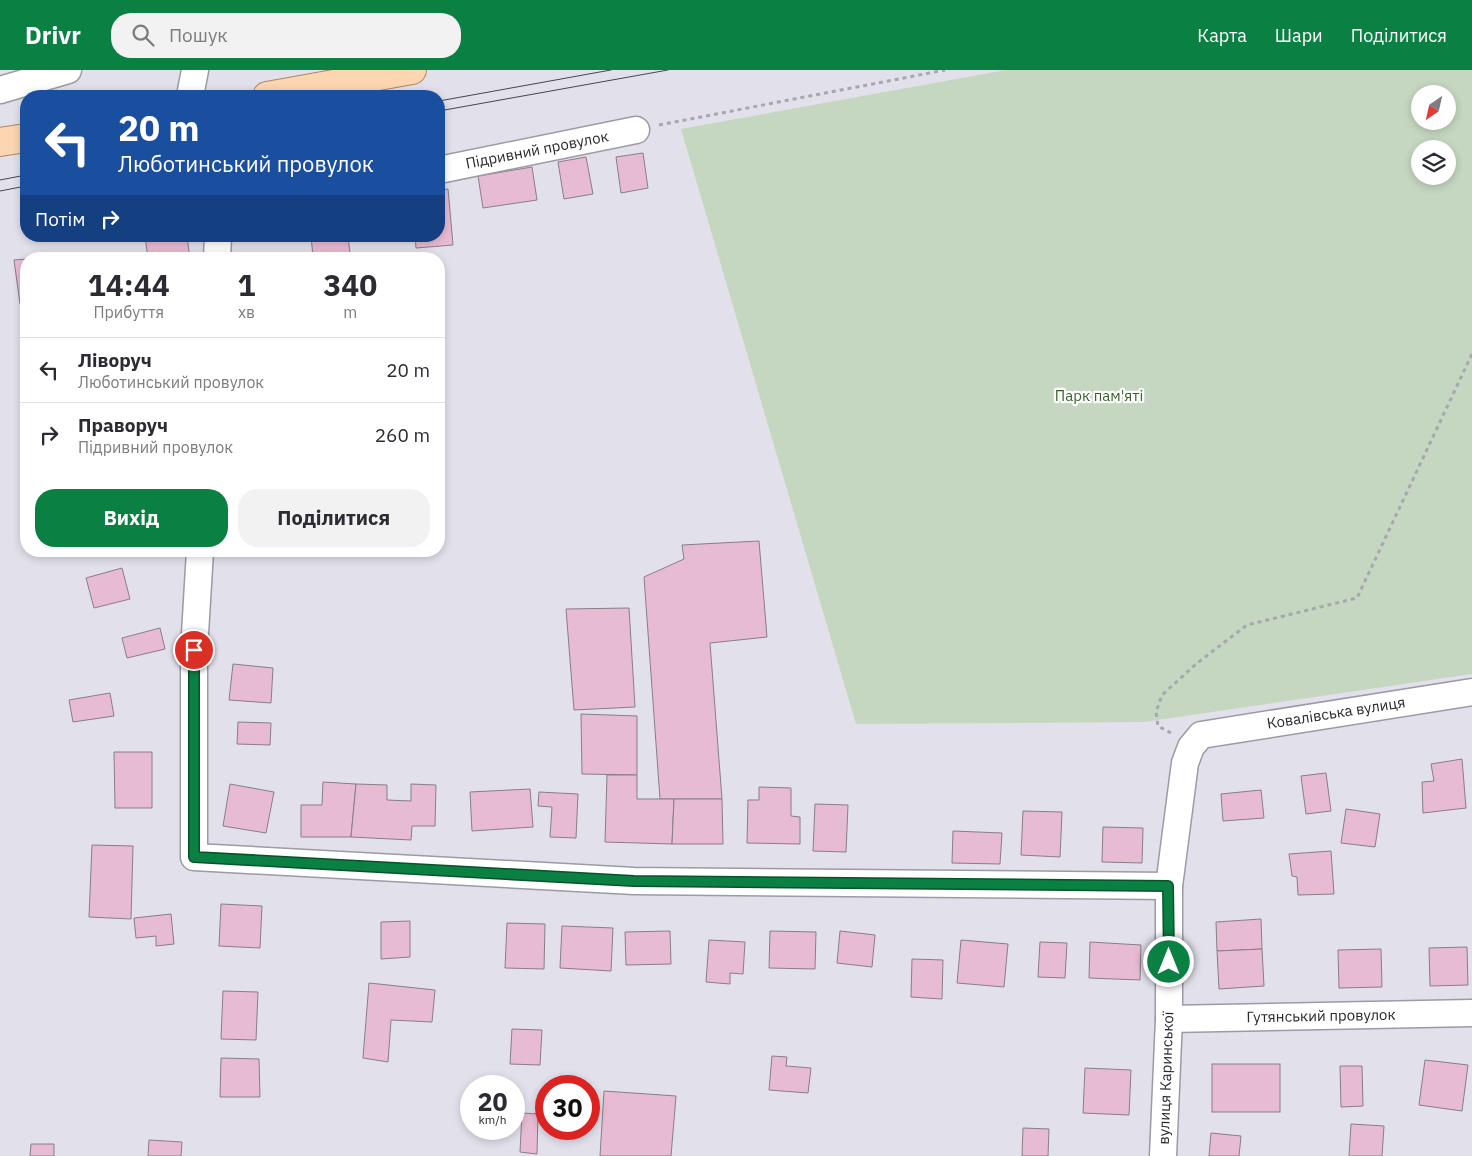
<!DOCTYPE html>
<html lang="uk">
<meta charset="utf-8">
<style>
body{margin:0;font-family:"IBM Plex Sans",sans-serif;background:#f2f2f3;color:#2b2b33;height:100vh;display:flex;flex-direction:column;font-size:19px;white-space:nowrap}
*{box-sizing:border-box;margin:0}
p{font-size:16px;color:#7c7c81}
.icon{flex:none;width:28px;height:28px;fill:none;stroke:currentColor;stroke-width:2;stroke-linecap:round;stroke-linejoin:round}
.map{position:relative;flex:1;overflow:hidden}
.details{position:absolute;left:20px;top:182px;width:425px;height:305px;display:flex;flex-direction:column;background:#fff;border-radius:20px;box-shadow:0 2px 8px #0003}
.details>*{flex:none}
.top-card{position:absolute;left:20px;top:20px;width:425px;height:152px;border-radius:20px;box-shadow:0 2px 8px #0003;background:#1a4fa0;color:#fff;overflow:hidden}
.needle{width:32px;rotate:214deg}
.fabs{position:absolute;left:1411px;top:15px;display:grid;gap:10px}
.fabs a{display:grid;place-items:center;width:45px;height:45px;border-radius:50%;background:#fff;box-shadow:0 2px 8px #0003;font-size:25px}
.speed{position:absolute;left:460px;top:1005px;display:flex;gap:10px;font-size:25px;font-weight:700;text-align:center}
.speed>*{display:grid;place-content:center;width:65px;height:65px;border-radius:50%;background:#fff;box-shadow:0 2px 8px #0003;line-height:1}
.speed small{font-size:12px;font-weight:400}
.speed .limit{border:8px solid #d22;background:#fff;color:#111}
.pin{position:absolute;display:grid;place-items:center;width:42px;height:42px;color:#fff;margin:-21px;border:2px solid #fff;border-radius:50%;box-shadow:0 1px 5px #0007}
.me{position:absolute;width:55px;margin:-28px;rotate:0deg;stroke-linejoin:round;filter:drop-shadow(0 0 4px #0008)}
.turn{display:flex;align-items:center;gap:18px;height:105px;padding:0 15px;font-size:22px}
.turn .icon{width:65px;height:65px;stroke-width:2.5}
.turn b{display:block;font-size:35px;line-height:42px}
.then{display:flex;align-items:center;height:48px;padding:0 15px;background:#0003;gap:10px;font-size:19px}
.eta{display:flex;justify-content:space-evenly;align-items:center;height:85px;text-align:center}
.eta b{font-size:30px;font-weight:800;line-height:35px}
.action{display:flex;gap:10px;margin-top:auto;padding:10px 15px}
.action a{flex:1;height:58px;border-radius:20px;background:#0b8043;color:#fff;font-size:20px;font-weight:800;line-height:58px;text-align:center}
.action a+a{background:#f2f2f3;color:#2b2b33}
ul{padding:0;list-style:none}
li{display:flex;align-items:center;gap:15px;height:65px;padding:0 15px;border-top:1px solid #e1e1e2}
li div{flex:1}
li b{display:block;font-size:19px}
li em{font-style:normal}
header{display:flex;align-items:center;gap:30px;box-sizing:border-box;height:70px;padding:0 25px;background:#0b8043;color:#fff}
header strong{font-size:24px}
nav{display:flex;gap:28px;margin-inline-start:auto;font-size:18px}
.search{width:350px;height:45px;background:#f2f2f3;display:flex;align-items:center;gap:12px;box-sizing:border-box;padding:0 18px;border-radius:20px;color:#7c7c81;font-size:19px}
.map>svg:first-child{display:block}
.green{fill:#c5d7c0;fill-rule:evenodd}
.building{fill:#e8bbd4;stroke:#897e84}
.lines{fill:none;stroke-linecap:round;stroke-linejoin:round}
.minor-casing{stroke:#9c9aa5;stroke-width:29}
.major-casing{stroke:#b08761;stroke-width:30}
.path{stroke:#a8a6af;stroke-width:3;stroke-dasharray:4 4;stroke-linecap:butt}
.minor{stroke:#fff;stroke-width:26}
.major{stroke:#fcd6b1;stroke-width:28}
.tram{stroke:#47464c;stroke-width:1}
.route-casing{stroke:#07532c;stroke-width:12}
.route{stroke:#0b8043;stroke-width:9}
.labels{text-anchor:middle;stroke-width:4.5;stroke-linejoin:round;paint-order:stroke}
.street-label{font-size:15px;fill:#28272c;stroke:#fff}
.park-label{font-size:15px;fill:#39602c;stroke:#fff}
</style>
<header>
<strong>Drivr</strong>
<div class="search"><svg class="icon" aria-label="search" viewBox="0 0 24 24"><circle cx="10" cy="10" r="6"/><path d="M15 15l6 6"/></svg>Пошук</div>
<nav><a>Карта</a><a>Шари</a><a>Поділитися</a></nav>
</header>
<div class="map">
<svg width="1472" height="1086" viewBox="0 0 1472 1086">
<rect width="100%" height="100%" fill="#e2e0eb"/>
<!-- green -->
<path class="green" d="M 1006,0 L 1472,0 L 1472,604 L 1144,652 L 856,654 L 681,59 ZM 1420,24 L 1448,24 L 1448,51 L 1420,51 ZM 1420,79 L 1448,79 L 1448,106 L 1420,106 Z"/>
<!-- building -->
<g class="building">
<path d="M 643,83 L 648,118 L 621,123 L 616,87 Z"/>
<path d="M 586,87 L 593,124 L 564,129 L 558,92 Z"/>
<path d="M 532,97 L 537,130 L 483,138 L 478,106 Z"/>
<path d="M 448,119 L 453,175 L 416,178 L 415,166 L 439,166 L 439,120 Z"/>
<path d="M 145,166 L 187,166 L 190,189 L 148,189 Z"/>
<path d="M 311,166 L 348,166 L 350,183 L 313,187 Z"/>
<path d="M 100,184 L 100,189 L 73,189 L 73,188 Z"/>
<path d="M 26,189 L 26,233 L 20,234 L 14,190 Z"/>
<path d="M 759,471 L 767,567 L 710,573 L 722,729 L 660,729 L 644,507 L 684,489 L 682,475 Z"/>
<path d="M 223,481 L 299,481 L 222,486 Z"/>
<path d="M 122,498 L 130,529 L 94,538 L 86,508 Z"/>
<path d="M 629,538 L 635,637 L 574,640 L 566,539 Z"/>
<path d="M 160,558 L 165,579 L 127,588 L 122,568 Z"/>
<path d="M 233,594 L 273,598 L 271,633 L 229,630 Z"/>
<path d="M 110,623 L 114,646 L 73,652 L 69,630 Z"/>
<path d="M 581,644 L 637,646 L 637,705 L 582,704 Z"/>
<path d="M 238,652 L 271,653 L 270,675 L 237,674 Z"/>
<path d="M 114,682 L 152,682 L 152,738 L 115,738 Z"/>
<path d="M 1462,689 L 1466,738 L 1423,743 L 1422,712 L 1434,711 L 1431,694 Z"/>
<path d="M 1326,703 L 1331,741 L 1306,744 L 1301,706 Z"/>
<path d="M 607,705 L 637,705 L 637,729 L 674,729 L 672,774 L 605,772 Z"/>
<path d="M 323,712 L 356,714 L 351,767 L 301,767 L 301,735 L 322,735 Z"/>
<path d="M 230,714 L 274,722 L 266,763 L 223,756 Z"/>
<path d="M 356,714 L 387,715 L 387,730 L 411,731 L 411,714 L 436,715 L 435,756 L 412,756 L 411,770 L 351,767 Z"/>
<path d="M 759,717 L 791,718 L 791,746 L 800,747 L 800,774 L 747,773 L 748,730 L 759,730 Z"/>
<path d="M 530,719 L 533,757 L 472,761 L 470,722 Z"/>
<path d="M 1261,720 L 1264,748 L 1223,751 L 1221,724 Z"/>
<path d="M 539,722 L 578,724 L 576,768 L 550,767 L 552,737 L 538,736 Z"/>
<path d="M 674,729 L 722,729 L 723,774 L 672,774 Z"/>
<path d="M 815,734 L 848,735 L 846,782 L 813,781 Z"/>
<path d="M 1346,739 L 1380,744 L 1375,777 L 1341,773 Z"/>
<path d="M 1023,741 L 1062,742 L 1060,787 L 1021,785 Z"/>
<path d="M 1103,757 L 1143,758 L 1142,793 L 1102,792 Z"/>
<path d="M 953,761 L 1002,763 L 1000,794 L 952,793 Z"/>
<path d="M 92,775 L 133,776 L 131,849 L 89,847 Z"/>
<path d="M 1331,781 L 1334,824 L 1298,825 L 1297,807 L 1292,806 L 1289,784 Z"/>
<path d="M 221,834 L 262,836 L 260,878 L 219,876 Z"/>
<path d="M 171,844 L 174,874 L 156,876 L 156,866 L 136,868 L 134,848 Z"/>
<path d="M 1261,849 L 1262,879 L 1217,881 L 1216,852 Z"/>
<path d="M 410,851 L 410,887 L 381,889 L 381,852 Z"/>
<path d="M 507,853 L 545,854 L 544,899 L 505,898 Z"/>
<path d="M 562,856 L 613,858 L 611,901 L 560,898 Z"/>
<path d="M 670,861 L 671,894 L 626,895 L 625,862 Z"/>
<path d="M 770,861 L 816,862 L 815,899 L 769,898 Z"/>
<path d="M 840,861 L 875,865 L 872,897 L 837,893 Z"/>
<path d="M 709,870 L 745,872 L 743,904 L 730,903 L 730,914 L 706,912 Z"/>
<path d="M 961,870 L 1008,874 L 1004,917 L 957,913 Z"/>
<path d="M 1040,872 L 1067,873 L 1065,908 L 1038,907 Z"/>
<path d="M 1090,872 L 1141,875 L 1140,910 L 1089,908 Z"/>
<path d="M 1467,877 L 1468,915 L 1430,916 L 1429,878 Z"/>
<path d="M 1262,879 L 1264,916 L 1219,919 L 1217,881 Z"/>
<path d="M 1381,879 L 1382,917 L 1339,918 L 1338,880 Z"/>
<path d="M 912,889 L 943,890 L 942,929 L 911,927 Z"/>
<path d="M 369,913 L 435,920 L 432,952 L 391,950 L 388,992 L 363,988 Z"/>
<path d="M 223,921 L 258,922 L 256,970 L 221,969 Z"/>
<path d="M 512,959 L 542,960 L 540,995 L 510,994 Z"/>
<path d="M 772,986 L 787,987 L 786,996 L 811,998 L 808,1023 L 769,1020 Z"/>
<path d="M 221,988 L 259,989 L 260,1027 L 220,1027 Z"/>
<path d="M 1425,990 L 1468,995 L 1462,1041 L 1419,1035 Z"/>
<rect x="1212" y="994" width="68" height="48"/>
<path d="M 1340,996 L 1362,996 L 1363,1036 L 1341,1037 Z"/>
<path d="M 1085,998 L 1131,1000 L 1129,1045 L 1083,1043 Z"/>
<path d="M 604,1021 L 676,1026 L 671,1086 L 600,1086 Z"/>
<path d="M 522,1043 L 538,1044 L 537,1084 L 520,1082 Z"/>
<path d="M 1351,1054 L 1384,1056 L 1382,1086 L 1349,1086 Z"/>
<path d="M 1023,1058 L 1049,1059 L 1048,1086 L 1022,1086 Z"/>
<path d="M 1211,1063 L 1241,1066 L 1239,1086 L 1209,1086 Z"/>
<path d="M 149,1070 L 182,1072 L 181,1086 L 148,1086 Z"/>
<path d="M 31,1074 L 54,1074 L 54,1086 L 30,1086 Z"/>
</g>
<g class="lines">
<!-- minor casing -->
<g class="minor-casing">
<g id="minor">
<path d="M 0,20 L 68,0"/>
<path d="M 190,26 L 195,0"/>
<path d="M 439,100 L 636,60"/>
<path d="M 217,189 L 218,166"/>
<path d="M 200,481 L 194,580 L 194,787 L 634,811 L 1169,816"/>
<path d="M 1169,949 L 1472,943"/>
<path d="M 1163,1086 L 1169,949 L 1169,816 L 1185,693 L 1191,677 L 1201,665 L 1472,622"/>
</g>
</g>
<!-- major casing -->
<g class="major-casing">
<g id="major">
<path d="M 267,26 L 412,0"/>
<path d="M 0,72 L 26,68"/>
</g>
</g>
<!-- path -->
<g class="path">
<path d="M 659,55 L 945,0"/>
<path d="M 1171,663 L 1158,656 L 1156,642 L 1162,625 L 1196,594 L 1247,555 L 1357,528 L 1472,284"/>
</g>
<!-- minor -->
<use href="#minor" class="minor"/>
<!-- major -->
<use href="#major" class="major"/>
<!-- tram -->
<g class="tram">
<path d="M 439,31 L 611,0"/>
<path d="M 439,41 L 668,0"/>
<path d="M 0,110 L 26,105"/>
<path d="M 0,121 L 26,116"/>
</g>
</g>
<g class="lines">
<!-- route casing -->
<g class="route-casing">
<path id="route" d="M 194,580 L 194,787 L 634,811 L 1168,816 L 1169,892"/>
</g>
<!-- route -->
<use href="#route" class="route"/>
</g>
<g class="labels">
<!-- street labels -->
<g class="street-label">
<text transform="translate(537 80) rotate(-11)" y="5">Підривний провулок</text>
<text transform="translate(1336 643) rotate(-9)" y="5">Ковалівська вулиця</text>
<text transform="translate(1321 946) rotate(-1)" y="5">Гутянський провулок</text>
<text transform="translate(1166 1008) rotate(-88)" y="5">вулиця Каринської</text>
</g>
<!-- park labels -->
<g class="park-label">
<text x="1099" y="331">Парк пам'яті</text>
</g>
</g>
</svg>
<div class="fabs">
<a><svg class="needle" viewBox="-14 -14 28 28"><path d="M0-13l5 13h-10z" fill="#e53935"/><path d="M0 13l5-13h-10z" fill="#7c7c81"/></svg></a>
<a><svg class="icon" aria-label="layers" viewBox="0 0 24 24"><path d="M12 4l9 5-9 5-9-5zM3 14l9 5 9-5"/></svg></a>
</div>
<div class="speed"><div>20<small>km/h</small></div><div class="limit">30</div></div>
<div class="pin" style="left:194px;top:580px;background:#d93025"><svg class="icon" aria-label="arrive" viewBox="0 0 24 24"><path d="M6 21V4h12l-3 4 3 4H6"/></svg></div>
<svg class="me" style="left:1169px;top:892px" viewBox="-20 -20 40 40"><circle r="17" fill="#0b8043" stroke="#fff" stroke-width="3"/><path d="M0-11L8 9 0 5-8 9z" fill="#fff"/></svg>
<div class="top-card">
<div class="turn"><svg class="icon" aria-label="left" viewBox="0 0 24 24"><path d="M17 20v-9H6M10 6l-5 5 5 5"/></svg><div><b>20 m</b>Люботинський провулок</div></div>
<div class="then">Потім<svg class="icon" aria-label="right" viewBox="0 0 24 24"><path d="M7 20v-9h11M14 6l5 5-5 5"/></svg></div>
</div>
<section class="details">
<div class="eta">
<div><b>14:44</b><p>Прибуття</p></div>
<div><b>1</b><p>хв</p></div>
<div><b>340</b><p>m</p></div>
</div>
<ul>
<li><svg class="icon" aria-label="left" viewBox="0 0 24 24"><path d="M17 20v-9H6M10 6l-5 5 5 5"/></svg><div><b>Ліворуч</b><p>Люботинський провулок</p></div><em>20 m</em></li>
<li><svg class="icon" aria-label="right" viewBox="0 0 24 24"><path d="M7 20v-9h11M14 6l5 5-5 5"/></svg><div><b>Праворуч</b><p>Підривний провулок</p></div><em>260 m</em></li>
</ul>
<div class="action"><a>Вихід</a><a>Поділитися</a></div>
</section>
</div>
